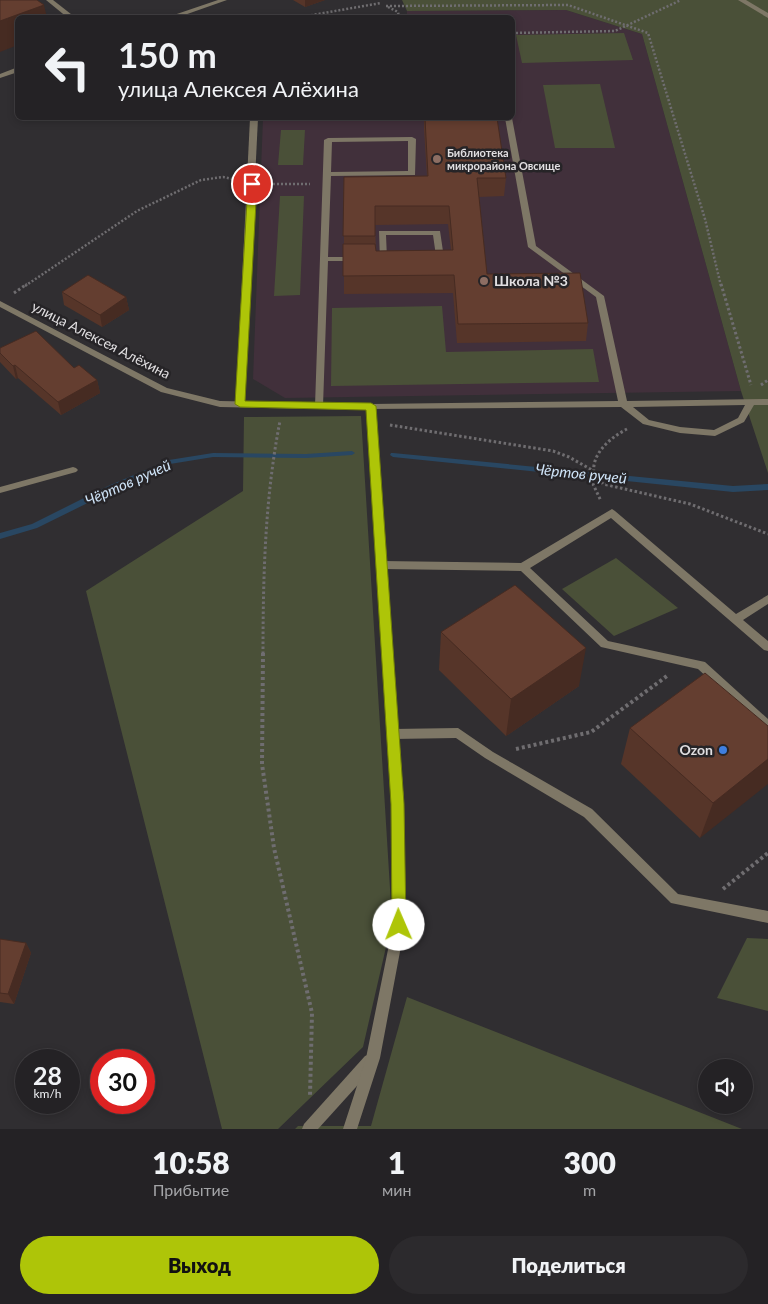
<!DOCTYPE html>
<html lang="ru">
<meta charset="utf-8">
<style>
body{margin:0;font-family:Lato,sans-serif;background:#2c2a2d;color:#f1f3f6;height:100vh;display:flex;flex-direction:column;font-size:19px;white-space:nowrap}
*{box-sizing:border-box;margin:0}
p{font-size:16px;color:#a3a4a7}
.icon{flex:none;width:28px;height:28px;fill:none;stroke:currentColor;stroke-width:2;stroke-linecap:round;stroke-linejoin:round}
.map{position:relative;height:1129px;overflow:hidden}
.drawer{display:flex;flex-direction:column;background:#242225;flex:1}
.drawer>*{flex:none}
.banner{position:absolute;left:15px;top:15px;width:500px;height:105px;border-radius:8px;box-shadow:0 2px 8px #0003,0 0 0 1px #413f42;background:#242225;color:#f1f3f6;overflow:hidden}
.controls{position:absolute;left:698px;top:1059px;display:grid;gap:10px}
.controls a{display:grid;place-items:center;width:55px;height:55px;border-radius:50%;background:#242225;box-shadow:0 2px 8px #0003,0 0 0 1px #413f42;font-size:25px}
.speed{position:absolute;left:15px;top:1049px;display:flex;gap:10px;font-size:25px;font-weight:700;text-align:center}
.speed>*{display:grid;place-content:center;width:65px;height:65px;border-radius:50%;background:#242225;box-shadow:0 2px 8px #0003,0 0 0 1px #413f42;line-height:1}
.speed small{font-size:12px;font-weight:400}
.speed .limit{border:8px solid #d22;background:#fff;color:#111}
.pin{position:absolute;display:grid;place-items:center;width:42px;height:42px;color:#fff;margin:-21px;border:2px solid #fff;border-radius:50%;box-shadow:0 1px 5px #0007}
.me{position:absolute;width:55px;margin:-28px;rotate:359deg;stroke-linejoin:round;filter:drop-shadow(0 0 4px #0008)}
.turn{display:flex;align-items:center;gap:18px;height:105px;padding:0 20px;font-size:22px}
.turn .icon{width:65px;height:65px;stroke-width:2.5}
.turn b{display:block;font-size:35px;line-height:42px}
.eta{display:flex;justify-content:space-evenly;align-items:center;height:85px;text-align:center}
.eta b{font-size:30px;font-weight:800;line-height:35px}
.button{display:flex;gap:10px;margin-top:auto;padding:10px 20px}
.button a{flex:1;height:58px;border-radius:30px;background:#aec508;color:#111;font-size:20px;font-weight:800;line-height:58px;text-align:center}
.button a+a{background:#2c2a2d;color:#f1f3f6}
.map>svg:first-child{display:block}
.education{fill:#41303b}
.green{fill:#4a5038}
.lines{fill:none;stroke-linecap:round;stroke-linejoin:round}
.stream{fill:#294762;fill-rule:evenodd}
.path-far2{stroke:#6f6d70;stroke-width:2.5;stroke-dasharray:2 2;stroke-linecap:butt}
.path-far1{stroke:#6f6d70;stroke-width:3;stroke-dasharray:2.5 2.5;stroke-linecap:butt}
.path{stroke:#6f6d70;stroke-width:4;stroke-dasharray:3 3;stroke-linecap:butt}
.lane{fill:#7e7766;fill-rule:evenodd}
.street{fill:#7e7766;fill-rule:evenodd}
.wall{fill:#563529;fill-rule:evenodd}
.shaded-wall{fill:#462b22}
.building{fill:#643e30;stroke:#462b22}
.route{fill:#aec508;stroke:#718005}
.education-dot{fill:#8d6e63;stroke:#262427;stroke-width:2}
.shop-dot{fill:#3f7fe0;stroke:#262427;stroke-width:2}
.labels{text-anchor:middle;stroke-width:5;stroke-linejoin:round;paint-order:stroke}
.far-poi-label{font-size:11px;font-weight:bold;fill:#e1dfe1;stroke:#262427;text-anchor:start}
.poi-label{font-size:14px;font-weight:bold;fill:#e1dfe1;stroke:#262427;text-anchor:start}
.street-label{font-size:14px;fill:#e1dfe1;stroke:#262427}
.water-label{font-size:15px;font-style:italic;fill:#cfe4f8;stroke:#262427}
</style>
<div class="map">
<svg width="768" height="1129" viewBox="0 0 768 1129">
<rect width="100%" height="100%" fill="#302e31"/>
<!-- education -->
<path class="education" d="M 566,10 L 642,34 L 741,391 L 285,398 L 253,379 L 263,118 L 512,118 L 512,18 L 407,17 L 407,11 Z"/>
<!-- green -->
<g class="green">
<path d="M 402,0 L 768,0 L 768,473 L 741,391 L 642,34 L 566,10 L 407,11 Z"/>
<path d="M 624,33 L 633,60 L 522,63 L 516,35 Z"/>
<path d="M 600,84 L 615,148 L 555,148 L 543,85 Z"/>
<path d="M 281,130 L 305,130 L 303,165 L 278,165 Z"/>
<path d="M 280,196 L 304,196 L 300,295 L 274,296 Z"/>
<path d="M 442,306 L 446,352 L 593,349 L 599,382 L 331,386 L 332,308 Z"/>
<path d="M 361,416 L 392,921 L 363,1047 L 278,1129 L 222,1129 L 86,591 L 243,491 L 244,417 Z"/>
<path d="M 616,558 L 678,608 L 614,636 L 562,589 Z"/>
<path d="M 747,938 L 768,939 L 768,1011 L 717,998 Z"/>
<path d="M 407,997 L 742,1129 L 295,1129 L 298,1126 L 371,1126 Z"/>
</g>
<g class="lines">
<!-- stream -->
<g class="stream">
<path d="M 352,451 L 355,453 L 352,455 L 306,458 L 213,457 L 170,464 L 114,490 L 37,528 L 0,539 L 0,533 L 32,524 L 108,486 L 169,460 L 213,453 L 306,454 Z"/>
<path d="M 391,453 L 393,453 L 733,486 L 768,484 L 768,490 L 733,492 L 393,457 L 390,455 Z"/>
</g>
<!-- path-far2 -->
<g class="path-far2">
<path d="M 386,6 L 568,5 L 648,33 L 705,219 L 721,286"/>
<path d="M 388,7 L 398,12 L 399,18"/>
<path d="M 295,18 L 381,3"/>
<path d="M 512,33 L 615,31 L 681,0"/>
<path d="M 269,184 L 310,184"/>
<path d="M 25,286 L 137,211 L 201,180 L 223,177 L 233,179"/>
</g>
<!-- path-far1 -->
<g class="path-far1">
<path d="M 721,284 L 751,385"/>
<path d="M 14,293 L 27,284"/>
<path d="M 761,385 L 768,380"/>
<path d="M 390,425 L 553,451 L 569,457 L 592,470"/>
<path d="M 627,429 C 611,437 591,454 594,473 L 603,484 L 690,504 L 768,534"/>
<path d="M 596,479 L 593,484 L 601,501"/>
<path d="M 263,654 C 263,576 265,497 280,421"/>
</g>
<!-- path -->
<g class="path">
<path d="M 263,653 L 262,764 L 274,848 L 312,1013 L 310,1096"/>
<path d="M 516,749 L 591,732 L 667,676"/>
<path d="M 723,889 L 768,853"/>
</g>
<!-- lane -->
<g class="lane">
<path d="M 46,0 L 53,0 L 76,18 L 68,18 Z"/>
<path d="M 218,0 L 227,0 L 176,18 L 165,18 Z"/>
<path d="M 18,67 L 18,72 L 0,78 L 0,74 Z"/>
<path d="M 250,118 L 258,118 L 244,404 L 240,407 L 236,404 Z"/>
<path d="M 505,118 L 512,118 L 536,246 L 604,296 L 627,401 L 768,399 L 768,405 L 754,405 L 744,422 L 715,436 L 680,433 L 643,424 L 621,407 L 368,409 L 367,407 L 371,404 L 618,401 L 596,297 L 528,247 ZM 745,405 L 738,418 L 714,430 L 680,427 L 649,420 L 633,407 Z"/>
<path d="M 412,137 L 416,139 L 415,175 L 331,176 L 328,257 L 355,257 L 359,259 L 355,261 L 328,261 L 323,406 L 319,409 L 316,408 L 315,406 L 324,140 L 328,138 ZM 408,141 L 408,171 L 331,172 L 332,142 Z"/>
<path d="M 379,231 L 440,231 L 444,258 L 440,260 L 432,260 L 431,258 L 436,256 L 433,235 L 386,235 L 387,259 L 386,261 L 380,261 Z"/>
<path d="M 73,467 L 76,468 L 78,470 L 76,472 L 0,493 L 0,487 Z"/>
<path d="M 612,509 L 615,511 L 736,614 L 768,595 L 768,604 L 743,620 L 768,641 L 768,651 L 764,650 L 611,518 L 530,568 L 608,641 L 705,662 L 768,719 L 768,731 L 764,729 L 698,669 L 601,647 L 521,571 L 382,569 L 377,565 L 382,561 L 521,563 Z"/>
<path d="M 458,728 L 493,752 L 592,809 L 678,894 L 768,911 L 768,923 L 671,903 L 584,817 L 485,758 L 456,738 L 393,739 L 389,737 L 387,734 L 389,731 L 393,729 Z"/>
<path d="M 370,1054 L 375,1056 L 377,1061 L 375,1066 L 318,1129 L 302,1129 L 304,1124 L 365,1056 Z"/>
</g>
<!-- street -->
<g class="street">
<path d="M 738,0 L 746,0 L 768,13 L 768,18 Z"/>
<path d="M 0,301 L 167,388 L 220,401 L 371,404 L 375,407 L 404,804 L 405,925 L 380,1058 L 357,1129 L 343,1129 L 366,1058 L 393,925 L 392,804 L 367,410 L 220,407 L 161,392 L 0,307 Z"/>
</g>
</g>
<!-- wall -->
<g class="wall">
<path d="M 293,0 L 325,0 L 305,7 Z"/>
<path d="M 424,118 L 497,118 L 506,178 L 504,196 L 479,197 L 487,274 L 588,323 L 586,341 L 457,343 L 453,293 L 344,294 L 344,177 L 427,176 L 424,129 ZM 448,224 L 451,250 L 376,251 L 375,225 Z"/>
<path d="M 62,292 L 126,297 L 129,310 L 102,327 L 64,305 Z"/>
<path d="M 0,348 L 74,368 L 97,380 L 100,393 L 61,415 L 18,378 L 16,379 L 0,362 Z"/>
<path d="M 441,632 L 579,686 L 506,736 L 439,670 Z"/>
<path d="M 768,726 L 700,838 L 621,764 L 630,728 Z"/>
<path d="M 0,939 L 26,943 L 31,953 L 14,1004 L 0,1002 Z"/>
</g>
<!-- shaded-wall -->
<g class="shaded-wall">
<path d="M 305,0 L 325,0 L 305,7 Z"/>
<path d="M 44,5 L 47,18 L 18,18 L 18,45 L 0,52 L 0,21 Z"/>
<path d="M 126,297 L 129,310 L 102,327 L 100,315 Z"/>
<path d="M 15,365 L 18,378 L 16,379 L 13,366 Z"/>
<path d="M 97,380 L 100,393 L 61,415 L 58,402 Z"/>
<path d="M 586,648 L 579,686 L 506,736 L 511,699 Z"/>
<path d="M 768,759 L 768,784 L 700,838 L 713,803 Z"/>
<path d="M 26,943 L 31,953 L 14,1004 L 8,994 Z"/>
</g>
<!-- building -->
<g class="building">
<path d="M 0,0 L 37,0 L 44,5 L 0,21 Z"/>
<path d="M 425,118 L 497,118 L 506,178 L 477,178 L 487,274 L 580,273 L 588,323 L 458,324 L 454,275 L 343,276 L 343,244 L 375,244 L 376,251 L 453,250 L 449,206 L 375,206 L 375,236 L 343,236 L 344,177 L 428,176 Z"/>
<path d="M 88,275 L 126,297 L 100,315 L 62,292 Z"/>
<path d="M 36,331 L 74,368 L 79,365 L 97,380 L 58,402 L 15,365 L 13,366 L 0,353 L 0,348 Z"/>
<path d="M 515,585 L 586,648 L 511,699 L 441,632 Z"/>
<path d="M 705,673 L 768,726 L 768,759 L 713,803 L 630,728 Z"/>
<path d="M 0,939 L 26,943 L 8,994 L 0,993 Z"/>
</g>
<!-- route -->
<path class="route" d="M 252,181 L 257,184 L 245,401 L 371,403 L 376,406 L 404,804 L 406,925 L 404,930 L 399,932 L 394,930 L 392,925 L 391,804 L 366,410 L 240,407 L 235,404 L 248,184 Z"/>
<!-- markers -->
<g class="education-dot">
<circle cx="437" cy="159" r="5"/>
<circle cx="484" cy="281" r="5"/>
</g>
<circle class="shop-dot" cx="723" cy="750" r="5"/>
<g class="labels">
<!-- far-poi labels -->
<g class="far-poi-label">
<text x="447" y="157">Библиотека<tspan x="447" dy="13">микрорайона Овсище</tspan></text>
</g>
<!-- poi labels -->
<g class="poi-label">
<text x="494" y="286">Школа №3</text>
<text x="713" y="755" text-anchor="end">Ozon</text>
</g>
<!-- street labels -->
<g class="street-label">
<text transform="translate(101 340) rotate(27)" y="5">улица Алексея Алёхина</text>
</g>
<!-- water labels -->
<g class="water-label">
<text transform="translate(581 474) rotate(6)" y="5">Чёртов ручей</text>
<text transform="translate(128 483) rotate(-24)" y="5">Чёртов ручей</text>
</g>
</g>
</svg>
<div class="controls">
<a><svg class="icon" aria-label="sound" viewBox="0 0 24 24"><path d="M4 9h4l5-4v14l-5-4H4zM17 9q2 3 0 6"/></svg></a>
</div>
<div class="speed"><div>28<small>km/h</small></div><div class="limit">30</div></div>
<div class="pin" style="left:252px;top:184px;background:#d93025"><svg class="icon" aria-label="arrive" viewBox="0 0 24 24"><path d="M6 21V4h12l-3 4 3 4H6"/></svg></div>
<svg class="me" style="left:399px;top:925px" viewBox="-20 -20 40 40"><circle r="19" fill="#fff"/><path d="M0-13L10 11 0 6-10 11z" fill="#aec508"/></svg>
<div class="banner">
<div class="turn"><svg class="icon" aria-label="left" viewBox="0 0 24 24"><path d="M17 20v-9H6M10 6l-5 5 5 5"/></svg><div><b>150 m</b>улица Алексея Алёхина</div></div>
</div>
</div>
<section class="drawer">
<div class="eta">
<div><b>10:58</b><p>Прибытие</p></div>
<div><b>1</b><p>мин</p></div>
<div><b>300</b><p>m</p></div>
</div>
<div class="button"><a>Выход</a><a>Поделиться</a></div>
</section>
